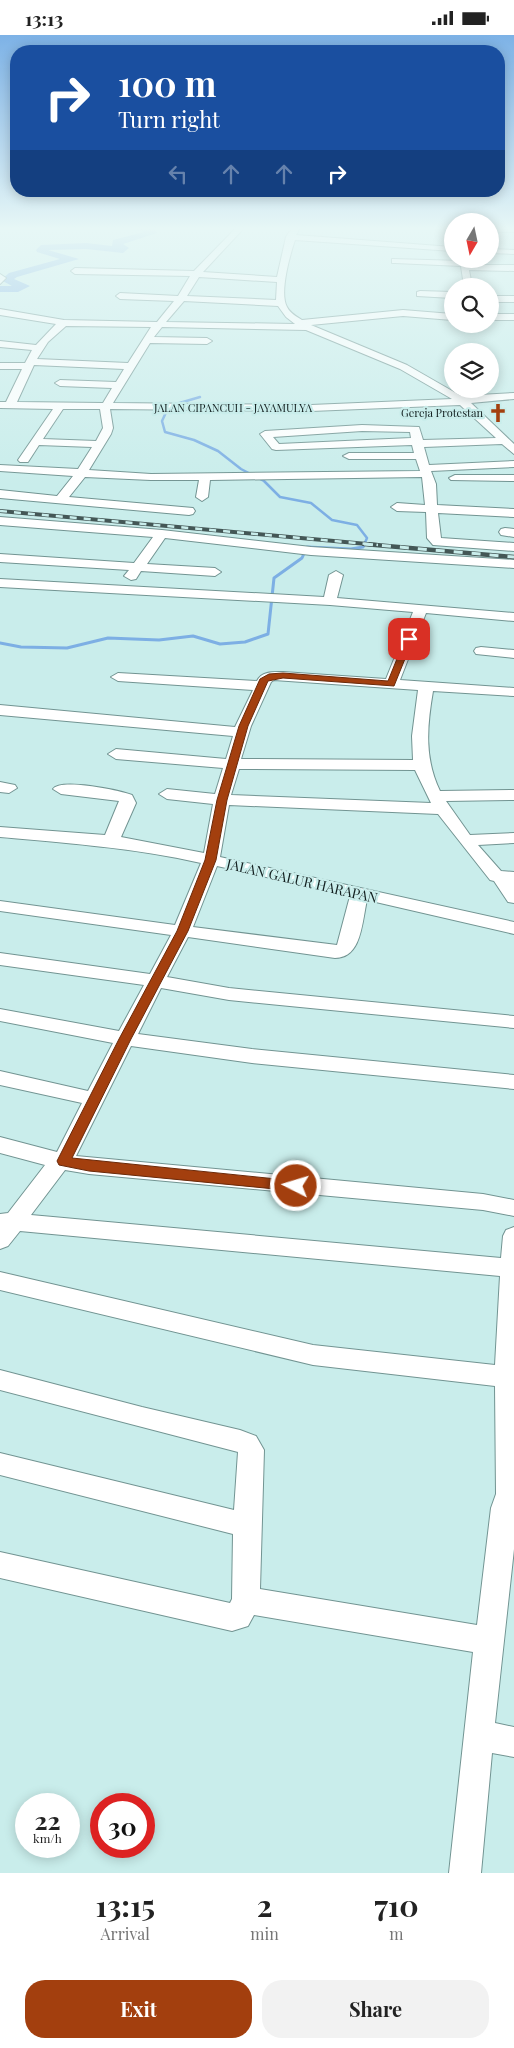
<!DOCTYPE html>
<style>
body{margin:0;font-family:"Playfair Display",serif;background:#f2f2f2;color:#222;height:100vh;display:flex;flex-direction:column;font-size:19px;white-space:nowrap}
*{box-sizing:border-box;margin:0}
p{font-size:16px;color:#767676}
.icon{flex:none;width:28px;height:28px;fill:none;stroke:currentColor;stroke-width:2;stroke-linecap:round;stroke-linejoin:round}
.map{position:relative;height:1838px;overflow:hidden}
.side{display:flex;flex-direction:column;background:#fff;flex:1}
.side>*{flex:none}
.banner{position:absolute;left:10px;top:10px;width:495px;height:152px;border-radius:20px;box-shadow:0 2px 12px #0003;background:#1a4fa0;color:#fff;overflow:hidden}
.needle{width:32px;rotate:189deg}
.controls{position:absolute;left:444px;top:178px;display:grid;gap:10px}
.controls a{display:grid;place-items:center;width:55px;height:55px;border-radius:50%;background:#fff;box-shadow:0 2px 12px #0003;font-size:25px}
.speed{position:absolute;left:15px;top:1758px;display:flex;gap:10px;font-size:25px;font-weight:700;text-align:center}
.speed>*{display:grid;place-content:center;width:65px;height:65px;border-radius:50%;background:#fff;box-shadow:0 2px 12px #0003;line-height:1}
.speed small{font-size:12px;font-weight:400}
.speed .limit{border:8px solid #d22;background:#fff;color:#111}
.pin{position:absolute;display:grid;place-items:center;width:42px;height:42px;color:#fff;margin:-21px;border-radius:10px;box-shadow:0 2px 8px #0006}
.me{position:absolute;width:55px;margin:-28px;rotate:275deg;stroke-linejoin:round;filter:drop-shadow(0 0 4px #0008)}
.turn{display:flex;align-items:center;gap:18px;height:105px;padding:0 25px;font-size:22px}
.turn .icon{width:65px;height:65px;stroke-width:2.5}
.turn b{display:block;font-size:35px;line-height:42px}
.lanes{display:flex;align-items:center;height:48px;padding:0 25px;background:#0003;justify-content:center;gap:25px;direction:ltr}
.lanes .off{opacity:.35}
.eta{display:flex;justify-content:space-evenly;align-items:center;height:85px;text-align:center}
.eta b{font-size:30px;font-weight:700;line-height:35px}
.primary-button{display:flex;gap:10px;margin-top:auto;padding:10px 25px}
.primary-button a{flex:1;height:58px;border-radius:20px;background:#a33f0e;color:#fff;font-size:20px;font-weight:700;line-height:58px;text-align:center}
.primary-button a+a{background:#f2f2f2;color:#222}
.status{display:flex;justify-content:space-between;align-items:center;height:35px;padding:0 25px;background:#fff;direction:ltr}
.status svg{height:14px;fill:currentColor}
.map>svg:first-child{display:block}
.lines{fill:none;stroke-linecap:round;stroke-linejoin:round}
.stream-far1{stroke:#7dafe4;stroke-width:2.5}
.stream{stroke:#7dafe4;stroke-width:3}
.river{fill:#7dafe4;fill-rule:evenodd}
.minor-casing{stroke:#729492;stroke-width:2}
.minor{fill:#fff;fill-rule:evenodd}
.rail-far1-casing{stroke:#445756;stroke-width:4}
.rail-casing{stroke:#445756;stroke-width:4.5}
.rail-far1{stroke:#c9edeb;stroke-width:2.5;stroke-dasharray:7;stroke-linecap:butt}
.rail{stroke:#c9edeb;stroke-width:3;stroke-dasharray:9;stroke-linecap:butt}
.route{fill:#a33f0e;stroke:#6a2909}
.labels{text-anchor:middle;stroke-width:4.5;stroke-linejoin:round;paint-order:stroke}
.far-street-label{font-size:11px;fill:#121f1f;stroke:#c9edeb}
.far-poi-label{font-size:11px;fill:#121f1f;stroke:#c9edeb;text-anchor:end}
.street-label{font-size:14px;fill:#121f1f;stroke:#c9edeb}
</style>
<div class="status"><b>13:13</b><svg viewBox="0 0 49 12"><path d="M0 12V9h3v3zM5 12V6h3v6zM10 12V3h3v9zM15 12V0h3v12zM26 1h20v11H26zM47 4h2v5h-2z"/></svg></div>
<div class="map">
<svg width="514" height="1838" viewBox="0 0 514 1838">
<rect width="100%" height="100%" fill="#c9edeb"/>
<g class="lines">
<!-- stream-far1 -->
<g class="stream-far1">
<path d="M 176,369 L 200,362"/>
<path d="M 169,371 L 162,386 L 165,397 L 194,405 L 218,416 L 241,434 L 264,446 L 280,462 L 311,468 L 332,485 L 357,490 L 367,503 L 364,510"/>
</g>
<!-- stream -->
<path class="stream" d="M 0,608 L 21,612 L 67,613 L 108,603 L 159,605 L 193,601 L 220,609 L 245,607 L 268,599 L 274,543 L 302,523 L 307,512 L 351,514 L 363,512 L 365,509"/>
<!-- river -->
<path class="river" d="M 131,193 L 153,193 L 157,198 L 123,209 L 129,213 L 123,218 L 86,214 L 48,215 L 79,224 L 17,242 L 14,244 L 30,251 L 18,257 L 0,257 L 0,251 L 12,251 L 1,245 L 9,238 L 60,224 L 37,217 L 36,215 L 41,210 L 86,208 L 112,211 L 113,205 L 144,197 Z"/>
<!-- minor casing -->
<g class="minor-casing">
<g id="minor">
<path d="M 236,193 L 244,193 L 203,237 L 277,242 L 286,202 L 292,193 L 300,193 L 296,200 L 452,212 L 452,216 L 295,205 C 290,220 279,258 287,272 C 290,278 297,282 302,285 L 403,275 L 452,279 L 452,285 L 403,281 L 311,290 L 407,330 L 461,361 L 514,358 L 514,364 L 471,368 L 514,409 L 514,419 L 502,409 L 424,412 L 429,430 L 514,426 L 514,432 L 431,436 L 436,449 L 437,470 L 514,474 L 514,482 L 438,478 L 441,503 L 514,508 L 514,516 L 433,510 L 427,503 L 426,477 L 397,476 L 391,472 L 397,468 L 425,470 L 422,442 L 210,445 L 208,462 L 202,466 L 196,462 L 199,445 L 151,445 L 85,442 L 69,462 L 193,473 L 195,476 L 193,479 L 189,480 L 0,463 L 0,455 L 57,461 L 73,441 L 0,436 L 0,430 L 78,434 L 92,412 L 39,410 L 28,427 L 20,427 L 18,425 L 53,374 L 0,373 L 0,367 L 6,367 L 22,334 L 0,334 L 0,328 L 25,328 L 32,315 L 0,312 L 0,306 L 36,310 L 56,289 L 0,280 L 0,274 L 64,285 L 157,287 L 174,266 L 120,264 L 116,261 L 120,258 L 178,261 L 190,241 L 75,239 L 71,236 L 75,233 L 194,236 ZM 199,242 L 277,247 L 276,265 L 187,261 ZM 184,266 L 278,271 L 286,282 L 295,289 L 166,287 ZM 66,291 L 151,292 L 128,328 L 37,324 L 48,307 ZM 162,292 L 306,295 L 400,334 L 452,364 L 311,370 L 113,368 L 150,308 L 207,309 L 212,306 L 207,303 L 154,302 ZM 34,330 L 124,334 L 116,347 L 60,345 L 55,348 L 60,351 L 112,353 L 103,368 L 17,367 ZM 460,370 L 496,403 L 423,405 L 419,392 L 362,390 L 265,396 L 260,399 L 272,414 L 276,415 L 412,410 L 414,418 L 349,418 L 343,421 L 349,424 L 416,424 L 420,436 L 151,439 L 89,435 L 111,399 L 113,393 L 110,374 L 311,376 ZM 63,374 L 100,374 L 103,393 L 96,406 L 43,404 ZM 362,396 L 410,397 L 411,403 L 279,409 L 273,402 Z"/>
<rect x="490" y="193" width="24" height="4"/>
<path d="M 490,214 L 514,215 L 514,219 L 490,218 Z"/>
<path d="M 392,224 L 463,226 L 464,224 L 472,224 L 471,230 L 514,230 L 514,236 L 469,235 L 472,251 L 464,251 L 461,231 L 395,228 L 392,228 Z"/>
<path d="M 0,239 L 6,243 L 0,249 Z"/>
<path d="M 420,256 L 452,257 L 452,263 L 417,261 L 417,257 Z"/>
<rect x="490" y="261" width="24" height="6"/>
<rect x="490" y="279" width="24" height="6"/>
<path d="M 455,440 L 514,440 L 514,446 L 451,445 L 449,443 Z"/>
<path d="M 0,482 L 162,495 L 311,512 L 514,525 L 514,533 L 311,520 L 165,503 L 147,529 L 215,533 L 221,537 L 215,541 L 141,536 L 136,544 L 131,545 L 124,541 L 129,535 L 0,527 L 0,519 L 134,528 L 153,502 L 0,490 Z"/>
<path d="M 505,493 L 514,494 L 514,502 L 501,500 L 499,497 L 501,494 Z"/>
<path d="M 336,536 L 343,540 L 337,563 L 514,578 L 514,586 L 426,578 L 400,645 L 514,653 L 514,661 L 433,656 C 427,691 424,723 440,756 L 514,755 L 514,765 L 446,766 L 470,800 L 514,798 L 514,808 L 478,810 L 501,836 L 514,837 L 514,868 L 508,867 L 494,846 L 490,845 L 438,779 L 229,770 L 220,822 L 514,887 L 514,899 L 367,865 C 362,886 362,923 335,923 L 188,902 L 167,942 L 229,953 L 514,981 L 514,993 L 229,965 L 161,953 L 138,999 L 252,1014 L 514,1040 L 514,1054 L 252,1028 L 131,1011 L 76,1121 L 483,1159 L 514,1165 L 514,1181 L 483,1175 L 89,1139 L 65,1135 L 31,1180 L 501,1223 L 503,1201 L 506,1195 L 514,1192 L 514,1514 L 495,1688 L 514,1692 L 514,1722 L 492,1718 L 481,1838 L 449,1838 L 473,1617 L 254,1580 L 248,1591 L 232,1596 L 0,1543 L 0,1517 L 230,1568 L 232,1564 L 233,1499 L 0,1440 L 0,1418 L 234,1475 L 238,1417 L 0,1355 L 0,1335 L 142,1372 L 240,1395 L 256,1401 L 264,1415 L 260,1554 L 477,1590 L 491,1473 L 496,1459 L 495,1351 L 313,1330 L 0,1255 L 0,1237 L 313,1310 L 495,1330 L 500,1241 L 20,1196 L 8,1211 L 0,1214 L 0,1179 L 8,1178 L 45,1130 L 0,1118 L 0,1102 L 57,1117 L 82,1068 L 0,1050 L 0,1036 L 88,1056 L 113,1008 L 0,986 L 0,974 L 119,996 L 144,950 L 0,930 L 0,918 L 150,939 L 171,900 L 0,876 L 0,866 L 175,890 L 201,828 C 135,813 68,808 0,802 L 0,792 L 105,800 L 119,766 L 61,759 L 53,754 C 60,743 119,755 132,760 L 136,768 L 121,802 L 204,818 L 213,769 L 167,764 L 159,759 L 167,754 L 215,759 L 223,733 L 116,724 L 108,719 L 116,714 L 226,724 L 233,701 L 0,680 L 0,670 L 235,692 L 253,655 L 118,646 L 111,642 L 118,638 L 257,646 C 262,636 273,637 283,637 L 386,644 L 413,577 L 330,570 L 0,552 L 0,544 L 324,562 L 329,540 ZM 274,645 L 418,655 L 412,701 L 413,725 L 241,724 L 251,691 L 271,647 ZM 239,734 L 415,735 L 431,768 L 231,760 ZM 217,831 L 350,861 L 337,910 L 193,892 Z"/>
<path d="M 481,612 L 514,615 L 514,623 L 476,619 L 474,616 L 476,613 Z"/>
<path d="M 0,747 L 15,750 L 17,753 L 9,758 L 0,757 Z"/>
</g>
</g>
<!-- minor -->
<use href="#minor" class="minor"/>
<!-- rail-far1 casing -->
<g class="rail-far1-casing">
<path id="rail-far1" d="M 0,476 L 378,510"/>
</g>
<!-- rail casing -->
<g class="rail-casing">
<path id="rail" d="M 364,509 L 514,522"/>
</g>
<!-- rail-far1 -->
<use href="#rail-far1" class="rail-far1"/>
<!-- rail -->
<use href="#rail" class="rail"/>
</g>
<!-- sky -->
<linearGradient id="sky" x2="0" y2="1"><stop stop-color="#7db2e6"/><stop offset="0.43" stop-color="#e7f7f6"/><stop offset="1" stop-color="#e7f7f6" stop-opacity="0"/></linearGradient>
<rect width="514" height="450" fill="url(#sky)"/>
<!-- route -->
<path class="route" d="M 409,601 L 413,604 L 394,651 L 283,643 L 268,646 L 248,691 L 227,765 L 216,825 L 188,896 L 131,1004 L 72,1123 L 296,1146 L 301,1147 L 303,1151 L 301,1154 L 296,1156 L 89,1136 L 59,1130 L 57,1126 L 119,1004 L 177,896 L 205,825 L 217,765 L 239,691 L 260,644 L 269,639 L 283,638 L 388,646 L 405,604 Z"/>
<!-- icons -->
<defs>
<g id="church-bare" transform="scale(1.5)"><path d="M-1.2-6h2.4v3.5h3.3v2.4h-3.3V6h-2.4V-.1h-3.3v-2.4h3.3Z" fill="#a33f0e" stroke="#c9edeb" stroke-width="2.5" paint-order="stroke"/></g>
</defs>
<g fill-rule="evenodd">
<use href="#church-bare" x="498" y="378"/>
</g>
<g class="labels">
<!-- far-street labels -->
<g class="far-street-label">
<text x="233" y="377">JALAN CIPANCUH - JAYAMULYA</text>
</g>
<!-- far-poi labels -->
<g class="far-poi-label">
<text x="483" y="382">Gereja Protestan</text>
</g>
<!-- street labels -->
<g class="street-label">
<text transform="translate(302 846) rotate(13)" y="5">JALAN GALUR HARAPAN</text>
</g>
</g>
</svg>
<div class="controls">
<a><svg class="needle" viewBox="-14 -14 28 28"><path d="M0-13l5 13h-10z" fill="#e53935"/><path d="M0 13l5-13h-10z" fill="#767676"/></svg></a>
<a><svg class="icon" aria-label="search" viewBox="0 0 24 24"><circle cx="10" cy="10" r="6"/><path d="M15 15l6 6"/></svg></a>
<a><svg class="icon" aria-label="layers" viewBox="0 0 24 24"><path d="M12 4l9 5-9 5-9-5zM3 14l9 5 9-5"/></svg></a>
</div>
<div class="speed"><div>22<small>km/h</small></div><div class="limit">30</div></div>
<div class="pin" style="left:409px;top:604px;background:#d93025"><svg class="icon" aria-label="arrive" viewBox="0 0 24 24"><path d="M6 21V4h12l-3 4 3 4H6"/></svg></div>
<svg class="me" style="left:296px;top:1151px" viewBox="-20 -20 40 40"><circle r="17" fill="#a33f0e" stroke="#fff" stroke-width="3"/><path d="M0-11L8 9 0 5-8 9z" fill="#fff"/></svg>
<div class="banner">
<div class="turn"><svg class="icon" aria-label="right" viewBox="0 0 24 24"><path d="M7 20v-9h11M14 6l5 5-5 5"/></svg><div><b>100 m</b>Turn right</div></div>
<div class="lanes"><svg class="icon off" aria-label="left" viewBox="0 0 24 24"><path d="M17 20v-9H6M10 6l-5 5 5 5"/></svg><svg class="icon off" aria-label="ahead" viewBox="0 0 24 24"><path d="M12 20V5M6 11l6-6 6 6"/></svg><svg class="icon off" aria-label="ahead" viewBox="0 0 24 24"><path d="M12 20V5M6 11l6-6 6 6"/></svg><svg class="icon" aria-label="right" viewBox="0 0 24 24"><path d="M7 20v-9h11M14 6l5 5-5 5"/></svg></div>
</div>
</div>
<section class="side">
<div class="eta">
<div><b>13:15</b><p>Arrival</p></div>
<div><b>2</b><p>min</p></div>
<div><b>710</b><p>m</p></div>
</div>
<div class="primary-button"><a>Exit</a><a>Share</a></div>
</section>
